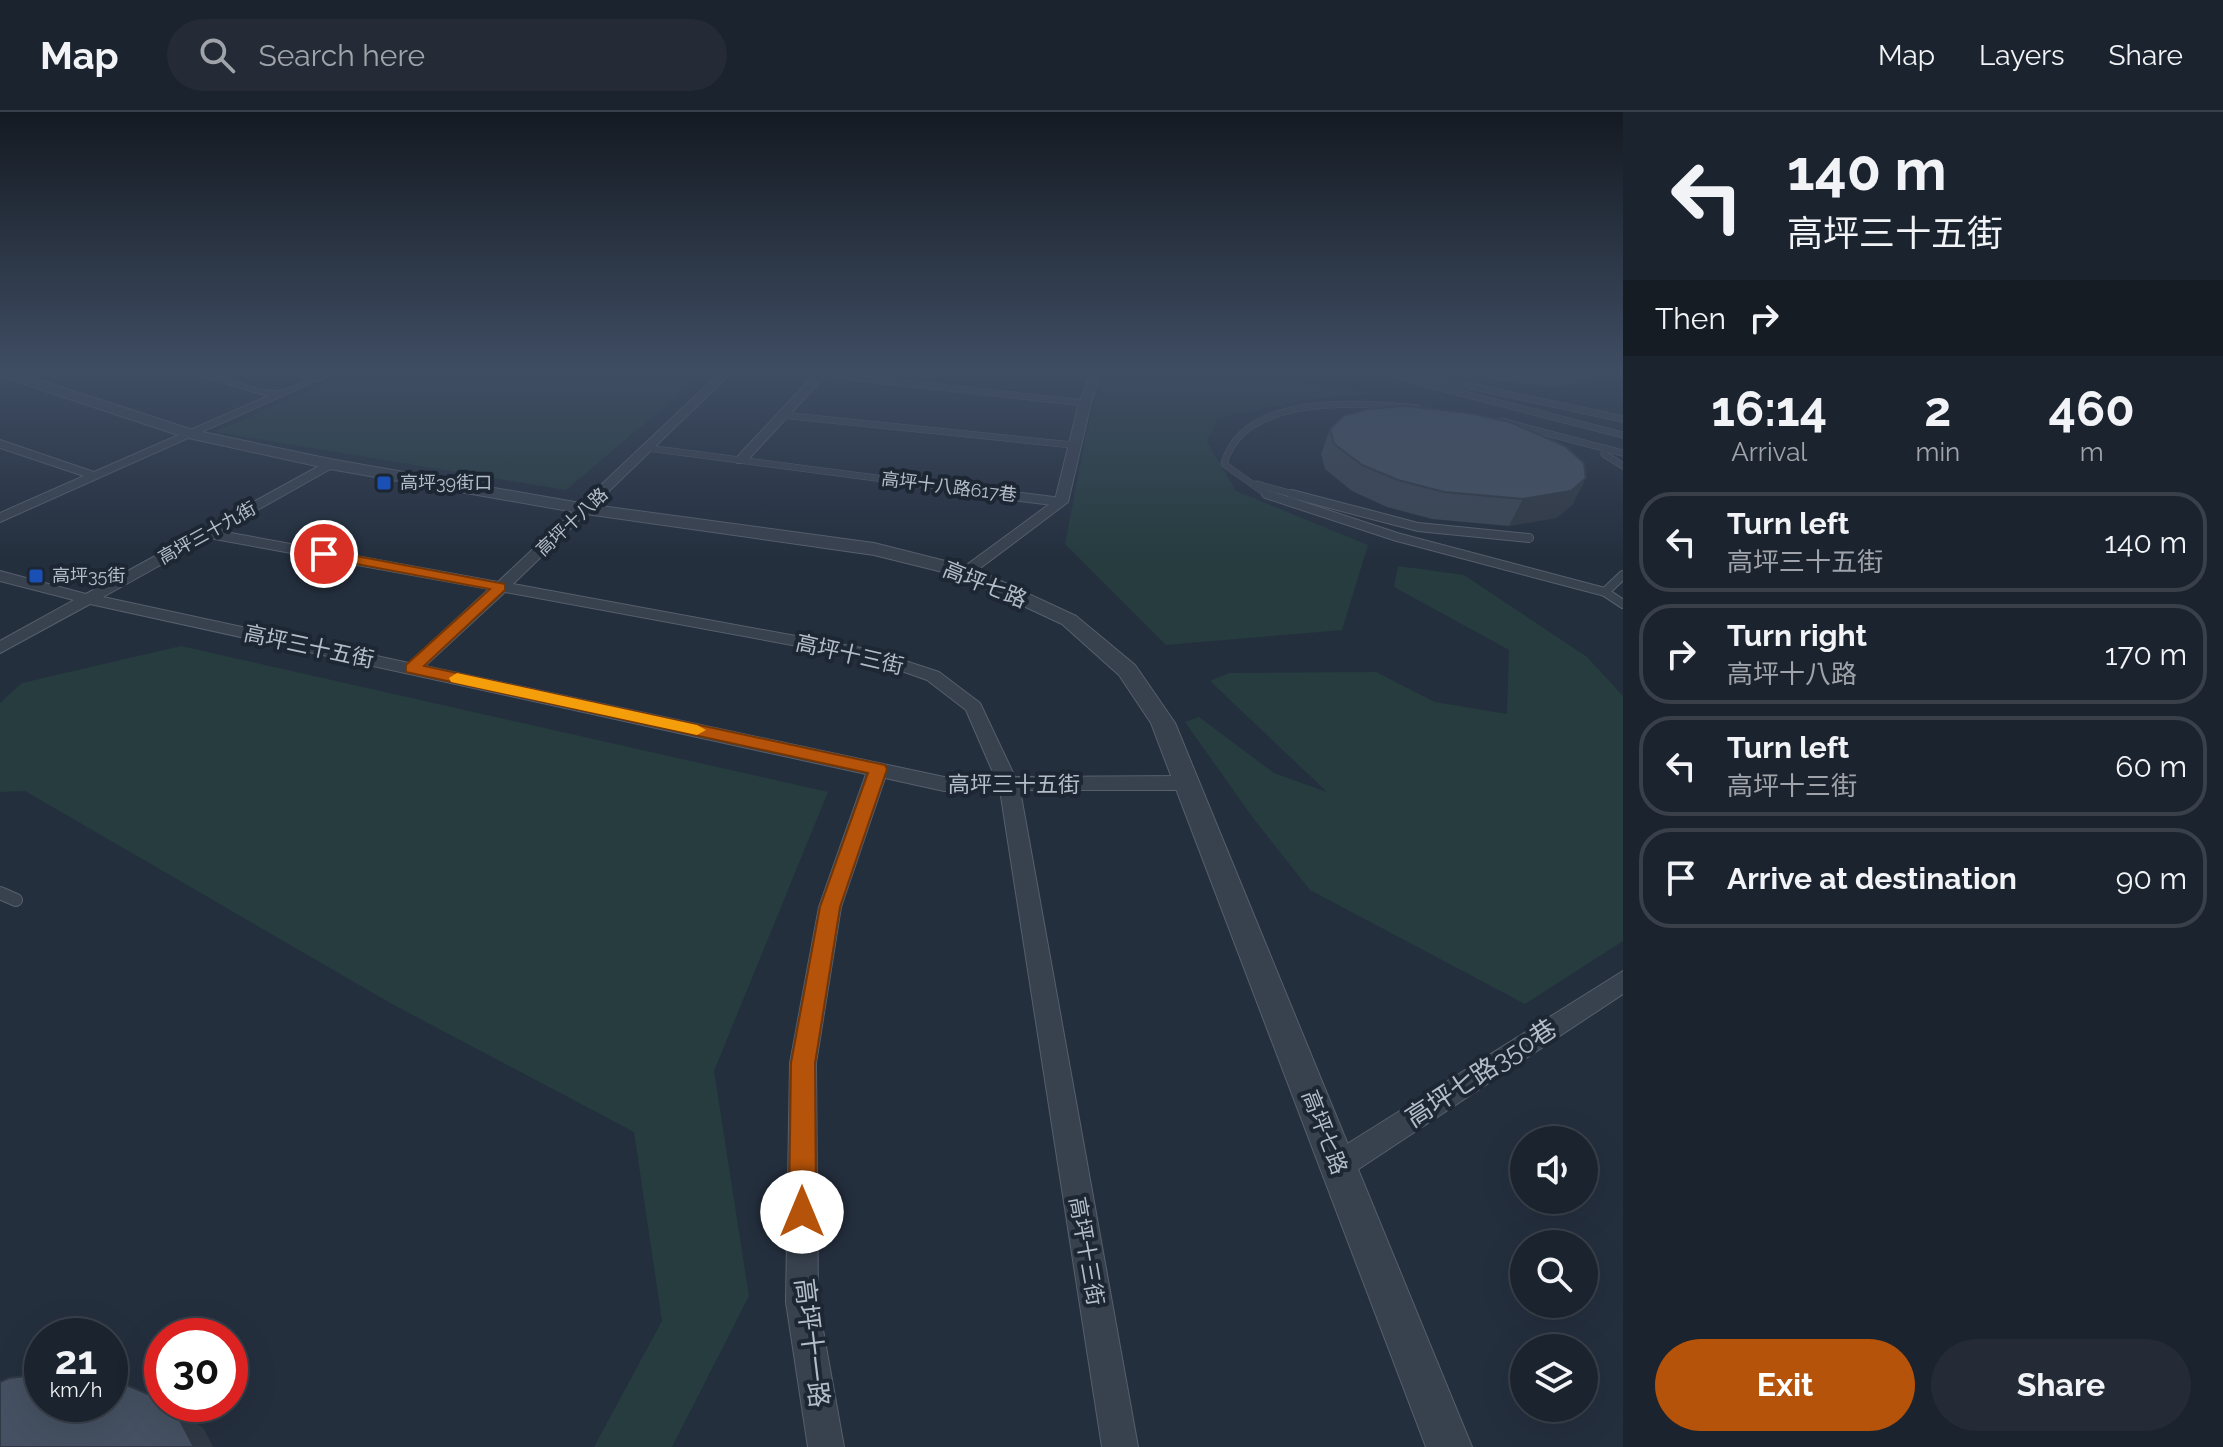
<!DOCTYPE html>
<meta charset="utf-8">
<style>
body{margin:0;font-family:Raleway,"Noto Sans TC",sans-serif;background:#242b36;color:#f1f3f6;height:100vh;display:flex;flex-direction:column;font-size:30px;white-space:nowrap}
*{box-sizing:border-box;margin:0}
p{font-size:26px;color:#a0a4aa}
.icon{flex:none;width:44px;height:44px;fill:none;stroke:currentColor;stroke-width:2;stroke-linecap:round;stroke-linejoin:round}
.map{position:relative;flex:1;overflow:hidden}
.details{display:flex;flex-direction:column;background:#1b232e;width:600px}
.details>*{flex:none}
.top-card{background:#1b232e;color:#f1f3f6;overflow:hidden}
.fabs{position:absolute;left:1510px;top:1014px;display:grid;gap:16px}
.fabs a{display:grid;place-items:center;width:88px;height:88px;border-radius:50%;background:#1b232e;box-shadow:0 8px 32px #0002,0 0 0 2px #39404a;font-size:40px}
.speed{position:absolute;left:24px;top:1206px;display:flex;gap:16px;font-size:40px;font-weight:700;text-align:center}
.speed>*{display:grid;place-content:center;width:104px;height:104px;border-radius:50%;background:#1b232e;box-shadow:0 8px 32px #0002,0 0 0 2px #39404a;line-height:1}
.speed small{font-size:20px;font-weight:400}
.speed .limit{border:12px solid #d22;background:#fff;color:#111}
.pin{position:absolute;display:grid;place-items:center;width:68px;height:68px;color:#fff;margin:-34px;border:4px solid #fff;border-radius:50%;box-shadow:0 2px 8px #0007}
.me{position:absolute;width:88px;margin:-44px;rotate:0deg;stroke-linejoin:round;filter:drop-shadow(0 0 6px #0008)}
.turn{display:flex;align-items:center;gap:28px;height:168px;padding:0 32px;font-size:36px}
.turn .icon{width:104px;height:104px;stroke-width:2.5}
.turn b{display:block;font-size:56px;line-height:68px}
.then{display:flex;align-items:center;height:76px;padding:0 32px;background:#0003;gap:16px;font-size:30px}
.eta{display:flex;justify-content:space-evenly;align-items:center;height:136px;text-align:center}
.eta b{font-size:48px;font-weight:700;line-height:56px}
.primary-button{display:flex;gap:16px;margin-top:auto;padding:16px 32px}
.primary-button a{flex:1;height:92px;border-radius:48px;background:#b45309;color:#fff;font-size:32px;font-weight:700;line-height:92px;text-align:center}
.primary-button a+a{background:#242b36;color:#f1f3f6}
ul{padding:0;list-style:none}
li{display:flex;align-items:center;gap:24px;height:100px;margin:0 16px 12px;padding:0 16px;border:4px solid #39404a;border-radius:32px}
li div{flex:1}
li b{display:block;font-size:30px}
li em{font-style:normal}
header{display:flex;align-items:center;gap:48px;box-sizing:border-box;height:112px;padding:0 40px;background:#1b232e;border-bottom:2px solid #39404a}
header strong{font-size:38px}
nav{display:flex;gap:44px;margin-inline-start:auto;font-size:28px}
.search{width:560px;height:72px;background:#242b36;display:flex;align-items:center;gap:20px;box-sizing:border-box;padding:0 28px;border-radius:44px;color:#a0a4aa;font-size:30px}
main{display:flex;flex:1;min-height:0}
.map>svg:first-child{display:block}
.green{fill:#263c3f}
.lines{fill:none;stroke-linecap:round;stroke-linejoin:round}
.service-far2-casing{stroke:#565f6c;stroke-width:7}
.service-far1-casing{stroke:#565f6c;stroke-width:10}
.service-casing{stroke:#565f6c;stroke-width:14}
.minor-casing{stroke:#565f6c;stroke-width:2}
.tertiary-casing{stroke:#565f6c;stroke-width:2}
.service-far2{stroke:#38414e;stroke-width:6}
.service-far1{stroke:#38414e;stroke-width:8}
.service{stroke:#38414e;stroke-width:12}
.minor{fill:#38414e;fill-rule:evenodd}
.tertiary{fill:#38414e;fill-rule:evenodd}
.wall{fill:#3b4654}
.shaded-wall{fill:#303945}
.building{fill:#455162;stroke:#303945;stroke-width:2}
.route{fill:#b45309;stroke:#753606;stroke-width:2}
.slow{fill:#f59e0b}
.transit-dot{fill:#1a4fb4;stroke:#1d2633;stroke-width:3}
.labels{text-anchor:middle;stroke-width:8;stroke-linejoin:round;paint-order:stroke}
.far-poi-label{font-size:18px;fill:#b4bcc9;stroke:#1d2633;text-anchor:start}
.far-street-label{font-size:18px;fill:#b4bcc9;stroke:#1d2633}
.street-label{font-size:22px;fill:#b4bcc9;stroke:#1d2633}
.near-street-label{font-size:26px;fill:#b4bcc9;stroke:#1d2633}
</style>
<header>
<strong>Map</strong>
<div class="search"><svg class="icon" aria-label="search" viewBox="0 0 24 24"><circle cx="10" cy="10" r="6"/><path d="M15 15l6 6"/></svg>Search here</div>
<nav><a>Map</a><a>Layers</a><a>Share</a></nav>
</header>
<main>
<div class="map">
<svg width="1623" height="1335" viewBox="0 0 1623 1335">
<rect width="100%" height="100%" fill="#242f3e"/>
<!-- green -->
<g class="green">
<path d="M 353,259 L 683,259 L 689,274 L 566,378 L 215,320 Z"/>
<path d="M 1103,259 L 1254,259 L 1252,268 L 1285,268 L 1375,281 L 1302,288 L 1217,307 L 1207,330 L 1236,379 L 1368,433 L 1342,518 L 1166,533 L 1065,432 L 1085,328 Z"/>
<path d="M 1398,454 L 1464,463 L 1587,545 L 1623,584 L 1623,829 L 1525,892 L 1310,778 L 1253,706 L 1185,610 L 1199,605 L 1274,661 L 1327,680 L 1210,569 L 1229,561 L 1376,560 L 1435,590 L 1507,602 L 1509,538 L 1394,475 Z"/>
<path d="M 181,534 L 828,680 L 714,959 L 749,1184 L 672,1335 L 594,1335 L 662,1209 L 634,1020 L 392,892 L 25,679 L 0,680 L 0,591 L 22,571 Z"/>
</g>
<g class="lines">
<!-- service-far2 casing -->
<g class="service-far2-casing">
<g id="service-far2">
<path d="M 1376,259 L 1623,323"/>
<path d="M 1401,259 L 1623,307"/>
<path d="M 821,262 L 1085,291"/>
<path d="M 781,303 L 1073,333"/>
<path d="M 1501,309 L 1623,341"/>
<path d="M 648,336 L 1013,384"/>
<path d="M 1606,336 L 1604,342 L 1623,354"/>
<path d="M 1256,372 L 1300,384"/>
<path d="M 1269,384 L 1224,352 C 1243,281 1361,290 1418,296"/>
</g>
</g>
<!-- service-far1 casing -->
<g class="service-far1-casing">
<g id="service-far1">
<path d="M 997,382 L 1061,390"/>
<path d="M 1266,382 L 1397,425 L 1605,480 L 1623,463"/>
<path d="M 1292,382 L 1418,415 L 1529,426"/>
<path d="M 1605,480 L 1623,492"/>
</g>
</g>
<!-- service casing -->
<g class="service-casing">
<path id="service" d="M 0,781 L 16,788"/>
</g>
<!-- minor casing -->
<g class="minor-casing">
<g id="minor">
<path d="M 185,259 C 212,259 261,282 278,279 C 300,276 315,259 338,259 L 0,410 L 0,401 L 84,364 L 0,336 L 0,328 L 94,360 L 268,284 Z"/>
<path d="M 722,259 L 733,259 L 513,472 L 872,538 L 939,560 L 980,591 L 1015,665 L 1188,664 L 1198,671 L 1188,678 L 1020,678 L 1138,1335 L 1102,1335 L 1000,678 L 944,679 L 885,666 L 841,795 L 816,951 L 818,1190 L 844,1335 L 808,1335 L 786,1190 L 790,951 L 819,795 L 866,662 L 90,492 L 0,541 L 0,529 L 74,488 L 0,469 L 0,459 L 86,482 L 330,348 L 334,349 L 334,355 L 220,419 L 498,470 ZM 209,426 L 489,477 L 409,551 L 103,485 ZM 505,480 L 868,547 L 927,568 L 966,598 L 995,665 L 944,665 L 425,554 Z"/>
<path d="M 834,259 L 825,264 L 745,351 L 737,351 L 737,345 L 817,260 Z"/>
<path d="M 1092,259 L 1102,259 L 1091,291 L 1068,390 L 971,463 L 961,463 L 961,457 L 1055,388 L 1079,291 Z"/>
<path d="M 1623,859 L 1623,882 L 1348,1064 L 1338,1068 L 1328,1064 L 1323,1054 L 1328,1044 Z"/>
</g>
</g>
<!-- tertiary casing -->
<g class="tertiary-casing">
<path id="tertiary" d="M 0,259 L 11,259 L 193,318 L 330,347 L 586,392 L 874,431 L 973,456 L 1076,504 L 1135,553 L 1175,611 L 1472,1335 L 1426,1335 L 1151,611 L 1119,563 L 1062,512 L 959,464 L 874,443 L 586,402 L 330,357 L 184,325 L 0,264 Z"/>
</g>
<!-- service-far2 -->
<use href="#service-far2" class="service-far2"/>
<!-- service-far1 -->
<use href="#service-far1" class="service-far1"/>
<!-- service -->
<use href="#service" class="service"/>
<!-- minor -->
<use href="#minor" class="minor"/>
<!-- tertiary -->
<use href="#tertiary" class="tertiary"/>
</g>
<!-- wall -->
<g class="wall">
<path d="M 1458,259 L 1609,259 L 1607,262 L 1575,273 L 1546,274 L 1494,269 Z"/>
<path d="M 1330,317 L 1586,366 L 1572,393 L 1556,406 L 1509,414 L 1432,407 L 1387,395 L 1352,379 L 1325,357 L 1321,342 Z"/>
</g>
<!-- shaded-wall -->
<g class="shaded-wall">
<path d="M 1582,259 L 1609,259 L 1607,262 L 1575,273 Z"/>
<path d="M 1586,366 L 1572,393 L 1556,406 L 1509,414 L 1523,387 Z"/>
<path d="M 172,1293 L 204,1317 L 213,1335 L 194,1335 Z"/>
</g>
<!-- building -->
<g class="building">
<path d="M 1405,294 L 1469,301 L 1510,310 L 1565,334 L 1584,351 L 1586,366 L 1571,379 L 1523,387 L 1444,380 L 1398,368 L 1362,353 L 1334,332 L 1330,317 L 1343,304 L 1367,297 Z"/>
<path d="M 42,1262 L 42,1292 L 110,1292 L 110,1266 L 162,1288 L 162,1292 L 172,1293 L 194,1335 L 0,1335 L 0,1270 L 9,1266 Z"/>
</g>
<!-- sky -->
<linearGradient id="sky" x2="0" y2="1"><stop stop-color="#141a22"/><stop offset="0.58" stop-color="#3f4d63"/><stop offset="1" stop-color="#3f4d63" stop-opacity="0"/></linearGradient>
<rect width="1623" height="446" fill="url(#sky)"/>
<!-- route -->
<path class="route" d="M 324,438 L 505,472 L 505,478 L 424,554 L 885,653 L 887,657 L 840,795 L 815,951 L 816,1100 L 812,1110 L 802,1114 L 793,1110 L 789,1100 L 791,951 L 820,795 L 868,661 L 406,560 L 406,553 L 490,477 L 319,445 L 319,440 Z"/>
<!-- slow -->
<path class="slow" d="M 457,561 L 697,613 L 706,618 L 697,623 L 451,570 L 449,566 Z"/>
<!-- markers -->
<g class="transit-dot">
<rect x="376" y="363" width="16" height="16" rx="4"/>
<rect x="28" y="456" width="16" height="16" rx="4"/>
</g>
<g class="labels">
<!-- far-poi labels -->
<g class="far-poi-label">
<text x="400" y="377">高坪39街口</text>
<text x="52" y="470">高坪35街</text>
</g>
<!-- far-street labels -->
<g class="far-street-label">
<text transform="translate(949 375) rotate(7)" y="6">高坪十八路617巷</text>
<text transform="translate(572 410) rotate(-43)" y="6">高坪十八路</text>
<text transform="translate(207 421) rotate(-29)" y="6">高坪三十九街</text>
</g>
<!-- street labels -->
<g class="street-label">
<text transform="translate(985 472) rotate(22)" y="8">高坪七路</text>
<text transform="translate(309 534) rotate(12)" y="8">高坪三十五街</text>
<text transform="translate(850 542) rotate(13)" y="8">高坪十三街</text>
<text x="1014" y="680">高坪三十五街</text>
<text transform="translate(1325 1020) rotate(69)" y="8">高坪七路</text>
<text transform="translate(1087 1139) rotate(80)" y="8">高坪十三街</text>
</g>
<!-- near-street labels -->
<g class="near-street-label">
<text transform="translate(1481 961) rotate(-33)" y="9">高坪七路350巷</text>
<text transform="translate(812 1231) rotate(83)" y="9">高坪十一路</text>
</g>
</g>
</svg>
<div class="fabs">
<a><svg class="icon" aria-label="sound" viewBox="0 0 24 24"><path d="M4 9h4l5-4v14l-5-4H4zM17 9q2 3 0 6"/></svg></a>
<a><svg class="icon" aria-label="search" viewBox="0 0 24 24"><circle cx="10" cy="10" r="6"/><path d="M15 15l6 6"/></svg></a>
<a><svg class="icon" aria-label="layers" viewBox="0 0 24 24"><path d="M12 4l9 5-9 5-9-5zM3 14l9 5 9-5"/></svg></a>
</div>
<div class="speed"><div>21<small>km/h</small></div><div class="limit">30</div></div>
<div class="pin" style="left:324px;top:442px;background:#d93025"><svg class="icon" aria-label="arrive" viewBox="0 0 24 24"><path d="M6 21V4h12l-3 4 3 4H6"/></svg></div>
<svg class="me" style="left:802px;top:1100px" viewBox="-20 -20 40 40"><circle r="19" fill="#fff"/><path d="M0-13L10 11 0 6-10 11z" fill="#b45309"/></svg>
</div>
<section class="details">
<div class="top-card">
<div class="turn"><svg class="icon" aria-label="left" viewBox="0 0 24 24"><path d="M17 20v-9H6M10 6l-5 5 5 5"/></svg><div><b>140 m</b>高坪三十五街</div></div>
<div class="then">Then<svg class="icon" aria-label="right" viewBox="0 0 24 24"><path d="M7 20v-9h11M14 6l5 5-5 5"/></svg></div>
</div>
<div class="eta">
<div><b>16:14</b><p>Arrival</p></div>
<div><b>2</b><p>min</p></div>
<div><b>460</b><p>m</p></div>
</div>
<ul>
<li><svg class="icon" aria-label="left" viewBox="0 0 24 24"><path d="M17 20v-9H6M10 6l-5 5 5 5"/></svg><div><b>Turn left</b><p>高坪三十五街</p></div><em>140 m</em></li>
<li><svg class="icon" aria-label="right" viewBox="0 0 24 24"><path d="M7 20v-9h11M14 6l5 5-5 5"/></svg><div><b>Turn right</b><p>高坪十八路</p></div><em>170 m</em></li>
<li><svg class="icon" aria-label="left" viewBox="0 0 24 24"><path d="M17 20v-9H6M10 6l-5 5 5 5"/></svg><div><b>Turn left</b><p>高坪十三街</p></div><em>60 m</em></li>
<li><svg class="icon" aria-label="arrive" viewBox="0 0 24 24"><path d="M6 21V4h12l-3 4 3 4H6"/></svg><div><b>Arrive at destination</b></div><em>90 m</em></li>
</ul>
<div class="primary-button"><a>Exit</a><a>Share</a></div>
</section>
</main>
